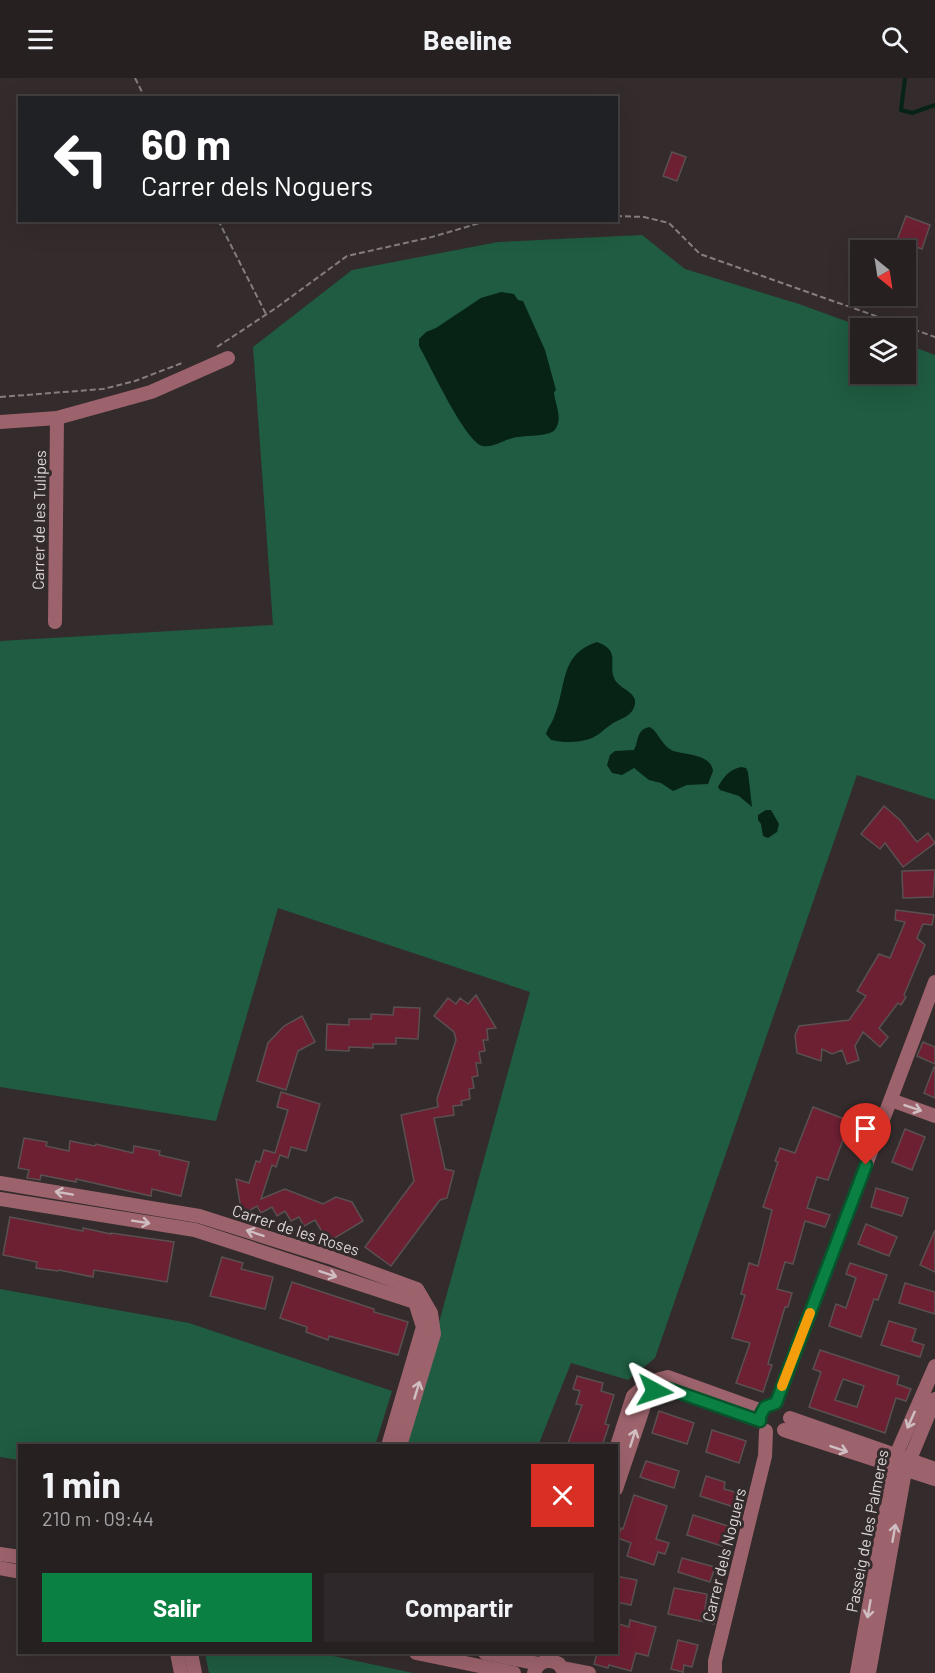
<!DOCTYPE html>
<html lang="es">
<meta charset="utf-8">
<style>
body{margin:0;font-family:Barlow,sans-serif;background:#2f282a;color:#f1f3f6;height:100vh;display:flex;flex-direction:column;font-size:22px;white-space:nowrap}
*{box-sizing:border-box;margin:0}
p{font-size:20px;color:#a4a3a5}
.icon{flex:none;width:33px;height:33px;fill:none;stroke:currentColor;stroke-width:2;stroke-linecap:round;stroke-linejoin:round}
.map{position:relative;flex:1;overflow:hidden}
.sheet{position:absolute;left:18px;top:1366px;width:600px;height:210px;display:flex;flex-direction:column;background:#272021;border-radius:0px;box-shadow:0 6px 24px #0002,0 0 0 2px #433e3f}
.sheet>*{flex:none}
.hud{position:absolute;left:18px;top:18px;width:600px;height:126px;border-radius:0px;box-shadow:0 6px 24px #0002,0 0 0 2px #433e3f;background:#202124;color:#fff;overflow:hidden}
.needle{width:39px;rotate:150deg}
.fabs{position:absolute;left:850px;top:162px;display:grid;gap:12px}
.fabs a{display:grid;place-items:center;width:66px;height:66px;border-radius:0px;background:#272021;box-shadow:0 6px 24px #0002,0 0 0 2px #433e3f;font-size:30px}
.pin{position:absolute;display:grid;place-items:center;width:51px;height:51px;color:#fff;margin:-62px -26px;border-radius:50% 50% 50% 0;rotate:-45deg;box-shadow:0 0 6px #0007}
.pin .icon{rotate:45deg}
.me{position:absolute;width:66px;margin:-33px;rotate:95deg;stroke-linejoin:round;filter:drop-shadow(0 0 4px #0008)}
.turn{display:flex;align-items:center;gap:21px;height:126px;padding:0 24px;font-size:27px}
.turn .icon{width:78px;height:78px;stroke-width:2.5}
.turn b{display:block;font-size:42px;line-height:51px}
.round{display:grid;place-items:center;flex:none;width:63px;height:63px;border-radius:0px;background:#2f282a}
.headline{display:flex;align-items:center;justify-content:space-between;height:102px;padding:0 24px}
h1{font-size:36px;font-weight:700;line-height:45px}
.primary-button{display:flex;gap:12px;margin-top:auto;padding:12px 24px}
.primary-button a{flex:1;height:69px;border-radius:0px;background:#0b8043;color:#fff;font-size:24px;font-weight:700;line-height:69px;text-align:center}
.primary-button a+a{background:#2f282a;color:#f1f3f6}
header{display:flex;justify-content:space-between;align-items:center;height:78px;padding:0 24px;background:#272021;font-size:27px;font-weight:700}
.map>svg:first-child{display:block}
.green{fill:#1f5c41}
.water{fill:#062316}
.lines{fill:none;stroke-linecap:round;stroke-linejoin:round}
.stream{stroke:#062316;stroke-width:4}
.building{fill:#6c2032;stroke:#5a5051;stroke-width:1.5;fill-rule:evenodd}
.path{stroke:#857d7e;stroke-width:2;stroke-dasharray:6 3;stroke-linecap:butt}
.minor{stroke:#9d636c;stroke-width:14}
.oneway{stroke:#cfbfc2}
.route-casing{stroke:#07532c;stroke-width:15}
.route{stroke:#0b8043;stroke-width:10}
.slow{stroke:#f59e0b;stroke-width:10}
.labels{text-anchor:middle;stroke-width:6;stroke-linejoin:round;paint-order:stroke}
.street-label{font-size:16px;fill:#dcd6d7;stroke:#342b2c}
</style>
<header><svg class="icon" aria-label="menu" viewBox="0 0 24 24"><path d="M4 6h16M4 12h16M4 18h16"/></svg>Beeline<svg class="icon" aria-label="search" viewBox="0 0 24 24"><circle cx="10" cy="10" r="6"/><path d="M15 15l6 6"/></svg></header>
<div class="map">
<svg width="935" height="1595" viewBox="0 0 935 1595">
<rect width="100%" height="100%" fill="#342b2c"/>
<!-- green -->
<g class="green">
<path d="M 642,157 L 685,191 L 799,226 L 865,250 L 861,250 L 861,296 L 906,296 L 906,266 L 935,277 L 935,722 L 857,697 L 655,1280 L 628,1302 L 571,1285 L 538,1368 L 405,1368 L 530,914 L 278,830 L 216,1043 L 0,1009 L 0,563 L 273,547 L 253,269 L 352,192 L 498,164 Z"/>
<path d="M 0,1211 L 189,1245 L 392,1313 L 375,1368 L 20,1368 L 19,1382 L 0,1379 Z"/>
<path d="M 205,1575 L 319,1575 L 413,1595 L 209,1595 Z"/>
</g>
<!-- water -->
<g class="water">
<path d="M 501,214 L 514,216 L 518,222 L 523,223 L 545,272 L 556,312 L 554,314 C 555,327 564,341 554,353 C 542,359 531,357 518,359 C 506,360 495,370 483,368 C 466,366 429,285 419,268 L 419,261 L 426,254 L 436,250 L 481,220 Z"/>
<path d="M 597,564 C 622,573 607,586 615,602 C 620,611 637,614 635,626 C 633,637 623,640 615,644 C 607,648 601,656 592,660 C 581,665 563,665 551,662 L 546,656 C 548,649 552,645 554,639 C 567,608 559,576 597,564 Z"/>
<path d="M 650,649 C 659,655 662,668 673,673 C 686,677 711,676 713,693 L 708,706 L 687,707 L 673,713 L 661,705 L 649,702 L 634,690 L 622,697 L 612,695 L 607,687 L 610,677 L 615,673 L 634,672 C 639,663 636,651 650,649 Z"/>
<path d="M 741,689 L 746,690 L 748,694 L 752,729 L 739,718 L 720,712 L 718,709 C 724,698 729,692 741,689 Z"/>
<path d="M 766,732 L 771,732 L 779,746 L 777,754 L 768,760 L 763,758 L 761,746 L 758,742 L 758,737 Z"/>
</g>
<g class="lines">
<!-- stream -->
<path class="stream" d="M 905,0 L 901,32 L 912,35 L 935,27"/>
</g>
<!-- building -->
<g class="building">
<path d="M 672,74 L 686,79 L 677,103 L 663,98 Z"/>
<path d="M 906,138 L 930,147 L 922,171 L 897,162 Z"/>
<path d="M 884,728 L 900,742 L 917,764 L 928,755 L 935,765 L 903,789 L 885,765 L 880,771 L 861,756 Z"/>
<path d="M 935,792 L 933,819 L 903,820 L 902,793 Z"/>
<path d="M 896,832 L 934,837 L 932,847 L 923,846 L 917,860 L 925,867 L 904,917 L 906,919 L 901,927 L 898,925 L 879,950 L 888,959 L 880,969 L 863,954 L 855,968 L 859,982 L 847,986 L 842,972 L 832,976 L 822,971 L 821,983 L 797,975 L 795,957 L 799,948 L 849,942 L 866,918 L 857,913 L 879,876 L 890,880 L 905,844 L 895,842 Z"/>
<path d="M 476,917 L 496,950 L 487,951 L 488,962 L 483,962 L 485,973 L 479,974 L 481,985 L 476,985 L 478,998 L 472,999 L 474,1010 L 469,1011 L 470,1021 L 461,1023 L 462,1027 L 453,1028 L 454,1037 L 434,1040 L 445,1091 L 454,1093 L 447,1120 L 440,1122 L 391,1188 L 365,1169 L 414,1103 L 401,1037 L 438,1029 L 437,1021 L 456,962 L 454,954 L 434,938 L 448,920 L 456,926 L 460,920 L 468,926 Z"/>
<path d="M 394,929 L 420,930 L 418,961 L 396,960 L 396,966 L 373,966 L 373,970 L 349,969 L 349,973 L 326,972 L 327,946 L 349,947 L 349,941 L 371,941 L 371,936 L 393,937 Z"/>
<path d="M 302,938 L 315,964 L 298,973 L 286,1012 L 257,1003 L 268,965 L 284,948 Z"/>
<path d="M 923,964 L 935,969 L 935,986 L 917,978 Z"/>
<path d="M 934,989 L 935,989 L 935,1020 L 924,1015 Z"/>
<path d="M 281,1014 L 320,1026 L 306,1073 L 291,1069 L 288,1080 L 280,1077 L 276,1089 L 272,1087 L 261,1121 L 285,1111 L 323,1126 L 336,1119 L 352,1124 L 363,1143 L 328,1164 L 315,1142 L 304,1148 L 299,1139 L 291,1143 L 285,1133 L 277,1138 L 272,1129 L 261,1135 L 257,1128 L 242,1137 L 236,1101 L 249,1105 L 256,1083 L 260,1084 L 264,1072 L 275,1075 L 288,1032 L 277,1029 Z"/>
<path d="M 813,1029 L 850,1043 L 828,1102 L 817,1099 L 807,1130 L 830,1137 L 825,1149 L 805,1143 L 793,1186 L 785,1184 L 777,1211 L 792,1215 L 788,1229 L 785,1229 L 768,1286 L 772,1287 L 763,1314 L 736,1305 L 750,1265 L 732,1260 L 745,1217 L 741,1216 L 749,1185 L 758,1188 L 772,1132 L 763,1129 L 778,1084 L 775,1083 L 780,1070 L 795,1075 Z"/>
<path d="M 905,1051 L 925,1059 L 912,1092 L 892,1084 Z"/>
<path d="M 24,1060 L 47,1064 L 46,1068 L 69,1073 L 70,1063 L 95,1068 L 96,1066 L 133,1075 L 134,1068 L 160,1073 L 159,1077 L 189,1084 L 181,1118 L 152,1111 L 151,1118 L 76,1101 L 76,1104 L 41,1097 L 40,1102 L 27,1100 L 29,1092 L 18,1090 Z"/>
<path d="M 876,1110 L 908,1120 L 902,1138 L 871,1129 Z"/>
<path d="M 10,1139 L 83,1153 L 83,1150 L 111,1156 L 111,1155 L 174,1164 L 167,1204 L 94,1192 L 93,1199 L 59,1192 L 58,1193 L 36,1190 L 37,1184 L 3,1177 Z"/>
<path d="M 866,1146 L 897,1159 L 889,1178 L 858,1166 Z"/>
<path d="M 935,1152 L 935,1194 L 920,1187 Z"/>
<path d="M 222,1179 L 243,1185 L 241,1191 L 273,1199 L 265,1231 L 210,1218 Z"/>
<path d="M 850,1185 L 887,1197 L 878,1222 L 874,1221 L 861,1259 L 829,1248 L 836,1226 L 846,1230 L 856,1200 L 846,1196 Z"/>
<path d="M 292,1204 L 374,1231 L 374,1234 L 408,1244 L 398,1277 L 329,1258 L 328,1262 L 306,1254 L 307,1249 L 280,1240 Z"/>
<path d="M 905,1205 L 935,1214 L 935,1236 L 899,1225 Z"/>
<path d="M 889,1243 L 916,1251 L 912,1263 L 924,1267 L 920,1279 L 881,1267 Z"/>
<path d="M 820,1272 L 899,1298 L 897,1306 L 911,1311 L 906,1323 L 896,1320 L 885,1355 L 809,1329 L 821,1294 L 813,1291 ZM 843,1301 L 864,1308 L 857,1329 L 835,1322 Z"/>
<path d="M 577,1298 L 603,1305 L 601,1313 L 614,1317 L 605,1346 L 609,1347 L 602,1368 L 576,1368 L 568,1365 L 582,1327 L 576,1326 L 580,1313 L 573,1311 Z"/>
<path d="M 659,1333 L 694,1345 L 687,1366 L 652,1355 Z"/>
<path d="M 712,1352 L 746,1363 L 739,1385 L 706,1374 Z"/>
<path d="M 646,1383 L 679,1393 L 674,1410 L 640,1399 Z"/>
<path d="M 706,1398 L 725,1404 L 724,1411 L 745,1417 L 740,1431 L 700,1418 Z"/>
<path d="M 634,1417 L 667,1428 L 656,1461 L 669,1465 L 665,1476 L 658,1474 L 654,1487 L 627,1478 L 631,1465 L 618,1460 L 621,1450 L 623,1451 Z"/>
<path d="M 693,1437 L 728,1448 L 722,1468 L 687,1457 Z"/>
<path d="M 682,1480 L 715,1489 L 710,1504 L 678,1494 Z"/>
<path d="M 616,1498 L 637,1502 L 631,1527 L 616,1524 Z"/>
<path d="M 674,1510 L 707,1516 L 705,1531 L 716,1533 L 714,1546 L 668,1536 Z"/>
<path d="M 630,1542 L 656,1549 L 648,1578 L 636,1575 L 631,1593 L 609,1587 L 608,1590 L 594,1586 L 597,1575 L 616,1575 L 616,1545 L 629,1549 Z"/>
<path d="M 678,1562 L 698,1567 L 692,1589 L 684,1587 L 683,1594 L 671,1591 Z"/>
</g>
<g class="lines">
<!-- path -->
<g class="path">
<path d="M 135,0 L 145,20"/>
<path d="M 616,138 L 644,139 L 669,145 L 700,176 L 935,259"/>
<path d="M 218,142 L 266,236"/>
<path d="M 217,269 L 276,230 L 347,178 L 432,159 L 490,142"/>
<path d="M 0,319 L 103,311 L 135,303 L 182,285"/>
</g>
<!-- minor -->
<g class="minor">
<path d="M 0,344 L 57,340 L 151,314 L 228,280"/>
<path d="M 55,544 L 57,340"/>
<path d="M 891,1022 L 935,1038"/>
<path d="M 0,1105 L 199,1138 L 329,1179 L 417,1211 L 431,1235 L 434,1256 L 400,1368"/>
<path d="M 0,1121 L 195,1152 L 415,1224 L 423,1249 L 388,1368"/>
<path d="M 776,1325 L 935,904"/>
<path d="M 790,1340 L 935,1391"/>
<path d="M 784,1352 L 935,1401"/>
<path d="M 616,1371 L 633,1318 L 649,1304 L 668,1299 L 762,1333"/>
<path d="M 616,1411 L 646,1322 L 655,1313 L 669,1311 L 760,1343"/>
<path d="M 0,1476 L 20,1479"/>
<path d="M 0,1490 L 20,1494"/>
<path d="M 177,1575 L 181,1595"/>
<path d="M 191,1575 L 195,1595"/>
<path d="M 416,1575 L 514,1595"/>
<path d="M 485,1575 L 539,1586"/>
<path d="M 563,1590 L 589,1595"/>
<path d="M 534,1595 C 538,1583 548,1580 559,1586 L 565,1595"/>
<path d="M 715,1595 L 715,1583 L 765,1378 L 766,1353"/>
<path d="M 857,1595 L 896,1377 L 935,1288"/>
<path d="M 869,1595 L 905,1393 L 935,1321"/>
</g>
</g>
<!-- one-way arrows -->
<defs><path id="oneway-shaft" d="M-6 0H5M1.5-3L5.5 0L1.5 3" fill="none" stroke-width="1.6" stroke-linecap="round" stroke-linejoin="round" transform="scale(1.5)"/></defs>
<g class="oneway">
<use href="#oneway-shaft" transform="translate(913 1030) rotate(19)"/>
<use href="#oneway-shaft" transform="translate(64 1115) rotate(-170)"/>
<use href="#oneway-shaft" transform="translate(141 1144) rotate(9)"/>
<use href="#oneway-shaft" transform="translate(255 1155) rotate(-162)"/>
<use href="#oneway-shaft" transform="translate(328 1196) rotate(18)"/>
<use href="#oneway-shaft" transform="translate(417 1312) rotate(-73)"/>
<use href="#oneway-shaft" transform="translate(911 1342) rotate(114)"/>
<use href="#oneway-shaft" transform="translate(633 1360) rotate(-72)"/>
<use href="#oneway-shaft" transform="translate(839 1371) rotate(19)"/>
<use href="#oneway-shaft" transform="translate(894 1455) rotate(-80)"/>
<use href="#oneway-shaft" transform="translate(869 1531) rotate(100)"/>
</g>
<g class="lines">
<!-- route casing -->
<g class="route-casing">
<path id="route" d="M 655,1313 L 669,1311 L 760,1343 L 760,1338 L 765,1329 L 776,1325 L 866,1087"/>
</g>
<!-- route -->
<use href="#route" class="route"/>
<!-- slow -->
<path class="slow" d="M 782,1308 L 810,1235"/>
</g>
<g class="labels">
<!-- street labels -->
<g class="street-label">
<text transform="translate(39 442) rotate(-89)" y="6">Carrer de les Tulipes</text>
<text transform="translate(296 1152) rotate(18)" y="6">Carrer de les Roses</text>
<text transform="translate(867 1453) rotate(-79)" y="6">Passeig de les Palmeres</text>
<text transform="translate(724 1477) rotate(-76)" y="6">Carrer dels Noguers</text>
</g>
</g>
</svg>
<div class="fabs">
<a><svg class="needle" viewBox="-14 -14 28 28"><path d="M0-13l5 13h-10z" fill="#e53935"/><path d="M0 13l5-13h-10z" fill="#a4a3a5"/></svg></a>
<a><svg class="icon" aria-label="layers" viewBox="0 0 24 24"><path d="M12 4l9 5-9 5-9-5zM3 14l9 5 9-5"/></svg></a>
</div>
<div class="pin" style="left:866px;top:1087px;background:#d93025"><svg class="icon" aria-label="arrive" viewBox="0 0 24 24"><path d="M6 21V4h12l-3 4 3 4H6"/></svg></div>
<svg class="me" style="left:655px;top:1313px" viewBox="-20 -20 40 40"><path d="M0-17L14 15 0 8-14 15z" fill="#0b8043" stroke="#fff" stroke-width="4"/></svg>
<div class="hud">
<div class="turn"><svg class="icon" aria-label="left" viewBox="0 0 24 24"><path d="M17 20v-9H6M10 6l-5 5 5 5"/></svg><div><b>60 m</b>Carrer dels Noguers</div></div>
</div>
<section class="sheet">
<div class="headline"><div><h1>1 min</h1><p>210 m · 09:44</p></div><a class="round" style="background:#d93025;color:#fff"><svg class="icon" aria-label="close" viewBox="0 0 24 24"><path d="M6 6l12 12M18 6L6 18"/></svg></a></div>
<div class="primary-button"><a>Salir</a><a>Compartir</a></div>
</section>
</div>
